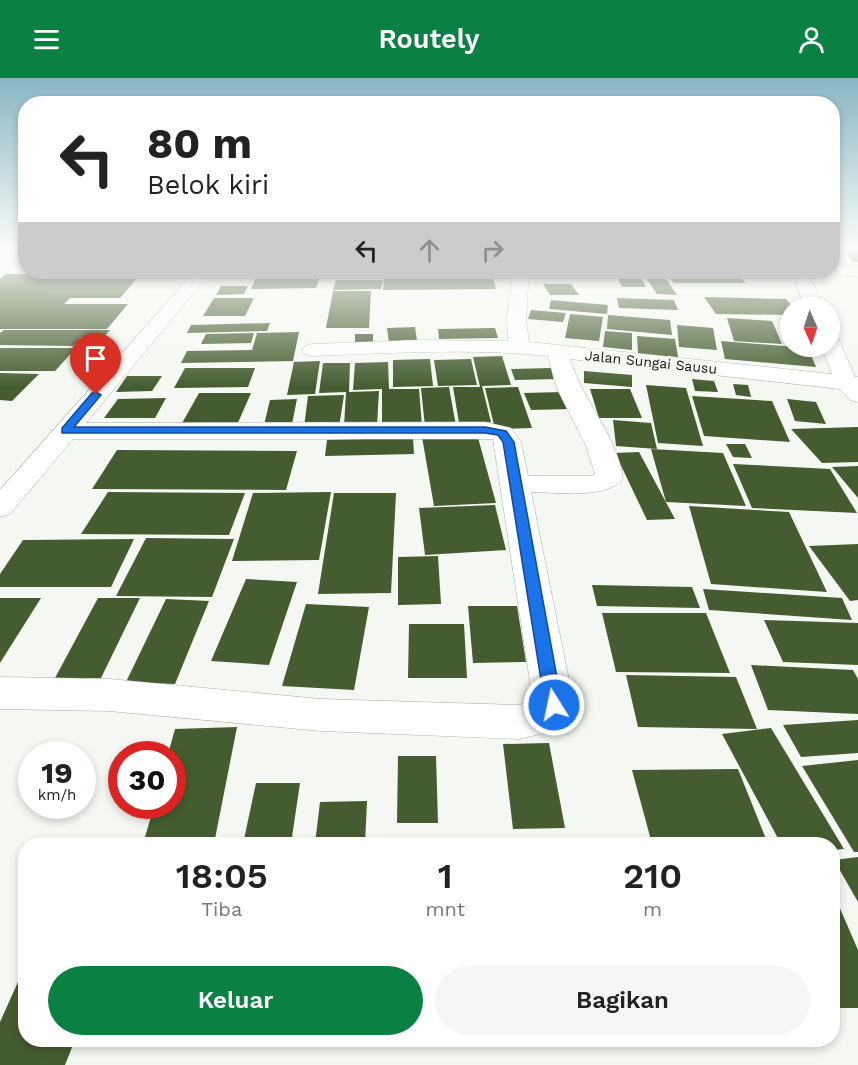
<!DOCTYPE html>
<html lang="id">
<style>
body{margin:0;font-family:"Work Sans",sans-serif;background:#f6f6f6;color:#222;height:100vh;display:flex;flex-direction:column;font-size:22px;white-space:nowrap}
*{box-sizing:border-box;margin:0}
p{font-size:20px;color:#767676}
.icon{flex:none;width:33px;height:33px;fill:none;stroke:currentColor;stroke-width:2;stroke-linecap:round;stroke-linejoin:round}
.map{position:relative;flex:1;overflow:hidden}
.panel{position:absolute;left:18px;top:759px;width:822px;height:210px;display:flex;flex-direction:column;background:#fff;border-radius:24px;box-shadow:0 3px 9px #0003}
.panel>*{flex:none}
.hud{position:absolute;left:18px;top:18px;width:822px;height:183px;border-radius:24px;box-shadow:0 3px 9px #0003;background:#fff;color:#222;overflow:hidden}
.needle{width:39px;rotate:177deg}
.fabs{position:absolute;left:780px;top:219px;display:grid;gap:12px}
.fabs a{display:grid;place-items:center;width:60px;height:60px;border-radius:50%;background:#fff;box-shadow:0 3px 9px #0003;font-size:30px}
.speed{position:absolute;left:18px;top:663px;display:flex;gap:12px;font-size:30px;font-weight:700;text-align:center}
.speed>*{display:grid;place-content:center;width:78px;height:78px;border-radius:50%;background:#fff;box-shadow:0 3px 9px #0003;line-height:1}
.speed small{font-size:15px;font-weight:400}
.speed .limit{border:9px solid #d22;background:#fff;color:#111}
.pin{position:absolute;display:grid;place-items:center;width:51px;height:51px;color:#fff;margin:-62px -26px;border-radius:50% 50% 50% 0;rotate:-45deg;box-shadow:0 0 6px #0007}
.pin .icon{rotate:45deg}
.me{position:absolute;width:66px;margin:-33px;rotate:350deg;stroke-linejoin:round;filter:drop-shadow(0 0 4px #0008)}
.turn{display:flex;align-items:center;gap:21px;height:126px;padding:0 30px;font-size:27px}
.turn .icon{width:78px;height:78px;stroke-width:2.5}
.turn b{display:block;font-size:42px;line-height:51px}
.lanes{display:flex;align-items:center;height:57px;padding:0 30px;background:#0003;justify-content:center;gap:30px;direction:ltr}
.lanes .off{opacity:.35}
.eta{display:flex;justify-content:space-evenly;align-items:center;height:102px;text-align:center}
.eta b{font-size:36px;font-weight:600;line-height:42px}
.primary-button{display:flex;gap:12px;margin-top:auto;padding:12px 30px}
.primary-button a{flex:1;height:69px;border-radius:36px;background:#0b8043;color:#fff;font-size:24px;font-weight:600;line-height:69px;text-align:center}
.primary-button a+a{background:#f6f6f6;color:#222}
header{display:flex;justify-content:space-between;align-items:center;height:78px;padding:0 30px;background:#0b8043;color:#fff;font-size:27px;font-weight:600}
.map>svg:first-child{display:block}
.building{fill:#445c2f}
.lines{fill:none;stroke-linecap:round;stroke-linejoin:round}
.minor-casing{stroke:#a9aca6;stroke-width:1}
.minor{fill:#fff;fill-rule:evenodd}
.route{fill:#1a73e8;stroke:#114b97;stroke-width:1.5}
.labels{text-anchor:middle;stroke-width:6;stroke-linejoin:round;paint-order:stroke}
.far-street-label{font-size:14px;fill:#141613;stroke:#f5f8f2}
</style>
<header><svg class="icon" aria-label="menu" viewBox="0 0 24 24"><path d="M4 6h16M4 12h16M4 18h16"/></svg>Routely<svg class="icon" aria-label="person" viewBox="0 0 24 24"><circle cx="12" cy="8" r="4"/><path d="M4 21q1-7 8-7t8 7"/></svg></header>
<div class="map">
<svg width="858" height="987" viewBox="0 0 858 987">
<rect width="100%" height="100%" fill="#f5f8f2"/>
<!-- building -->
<g class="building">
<path d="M 845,172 L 858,172 L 858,184 L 853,184 Z"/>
<path d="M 415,194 L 474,194 L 475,197 L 492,197 L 496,211 L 383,212 L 384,198 L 415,198 Z"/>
<path d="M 537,194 L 568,194 L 569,200 L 537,199 Z"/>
<path d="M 642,194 L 661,194 L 677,217 L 657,216 Z"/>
<path d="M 665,194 L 735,194 L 746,205 L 674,205 Z"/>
<path d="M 6,196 L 141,196 L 120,220 L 70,220 L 64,226 L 128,226 L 107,251 L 0,251 L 0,201 Z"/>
<path d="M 616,197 L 639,197 L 646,209 L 622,209 Z"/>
<path d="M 255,201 L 319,201 L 316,210 L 251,211 Z"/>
<path d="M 336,202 L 383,202 L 381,211 L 333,212 Z"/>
<path d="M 543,206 L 571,206 L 579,217 L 550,217 Z"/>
<path d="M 221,208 L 248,208 L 244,216 L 216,217 Z"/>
<path d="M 333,213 L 371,213 L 369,250 L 326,250 Z"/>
<path d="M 704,219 L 786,221 L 794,230 L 790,230 L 790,237 L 716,236 Z"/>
<path d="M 214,220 L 254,220 L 245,238 L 203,238 Z"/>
<path d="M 617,220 L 674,222 L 678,232 L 619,230 Z"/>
<path d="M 551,222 L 608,227 L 607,236 L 549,231 Z"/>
<path d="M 531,232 L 566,235 L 563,244 L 528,241 Z"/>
<path d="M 570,236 L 603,239 L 599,263 L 565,260 Z"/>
<path d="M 608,237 L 670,242 L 672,257 L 607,251 Z"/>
<path d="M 727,240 L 772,243 L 782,266 L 734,263 Z"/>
<path d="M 270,245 L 267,253 L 187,255 L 191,247 Z"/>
<path d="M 677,247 L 713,250 L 717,272 L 679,269 Z"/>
<path d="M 415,249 L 417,263 L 389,265 L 387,250 Z"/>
<path d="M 495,250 L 498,260 L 439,261 L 438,251 Z"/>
<path d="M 4,252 L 110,252 L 104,259 L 81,259 L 73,268 L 0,267 L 0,255 Z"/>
<path d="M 605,253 L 632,255 L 632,272 L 603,269 Z"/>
<path d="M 299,254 L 293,283 L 181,285 L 187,273 L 252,272 L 257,255 Z"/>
<path d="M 254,255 L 251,265 L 201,266 L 206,256 Z"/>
<rect x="355" y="256" width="18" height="10"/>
<path d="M 637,258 L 675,261 L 678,279 L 638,276 Z"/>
<path d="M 721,263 L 808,270 L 816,289 L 725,281 Z"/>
<path d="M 0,270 L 76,270 L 55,293 L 0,293 Z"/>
<path d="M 502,278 L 511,307 L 482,308 L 491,344 L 459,345 L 453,309 L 480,309 L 473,279 Z"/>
<path d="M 430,281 L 433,308 L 393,309 L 393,282 Z"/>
<path d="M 471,281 L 477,307 L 438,308 L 434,282 Z"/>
<path d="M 320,283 L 315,316 L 287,317 L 294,284 Z"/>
<path d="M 388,284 L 389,311 L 419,311 L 422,348 L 382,349 L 382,311 L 353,312 L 355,285 Z"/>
<path d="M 323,285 L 350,285 L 349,314 L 379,313 L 377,347 L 344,348 L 346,314 L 319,315 Z"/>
<path d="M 185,290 L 255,290 L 248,309 L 174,310 Z"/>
<path d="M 552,290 L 557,301 L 515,302 L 511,291 Z"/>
<path d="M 584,293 L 632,297 L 632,309 L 584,305 Z"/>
<path d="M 0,295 L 39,296 L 12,323 L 0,322 Z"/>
<path d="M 127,298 L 162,298 L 152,313 L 116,314 Z"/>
<path d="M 692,301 L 714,303 L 718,314 L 695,313 Z"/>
<path d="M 733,306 L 748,307 L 751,319 L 736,317 Z"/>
<path d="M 646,307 L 686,310 L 703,368 L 658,365 Z"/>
<path d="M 449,309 L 456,348 L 425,349 L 421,310 Z"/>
<path d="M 518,309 L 532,350 L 495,351 L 485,310 Z"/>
<path d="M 590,311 L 630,311 L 642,340 L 599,340 Z"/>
<path d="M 563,314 L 571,331 L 531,332 L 524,315 Z"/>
<path d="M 199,315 L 251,315 L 237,347 L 181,347 Z"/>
<path d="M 344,317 L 339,349 L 304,349 L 308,318 Z"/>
<path d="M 692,318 L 772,323 L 790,364 L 704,358 Z"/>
<path d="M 166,320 L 155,340 L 104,340 L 118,321 Z"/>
<path d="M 297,321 L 292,346 L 264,347 L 270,322 Z"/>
<path d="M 787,321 L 816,324 L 826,346 L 795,343 Z"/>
<path d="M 613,342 L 651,345 L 657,371 L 616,368 Z"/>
<path d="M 858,349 L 858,384 L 822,385 L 791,351 Z"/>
<path d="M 477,356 L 496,425 L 434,428 L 422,359 Z"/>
<path d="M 413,360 L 414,376 L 325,378 L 327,362 Z"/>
<path d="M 726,366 L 745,366 L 752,380 L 733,379 Z"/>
<path d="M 651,371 L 723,375 L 746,428 L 666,424 Z"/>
<path d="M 117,372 L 297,373 L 286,412 L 92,411 Z"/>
<path d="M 639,374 L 675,441 L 647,442 L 615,375 Z"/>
<path d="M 733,386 L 830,391 L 857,435 L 752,430 Z"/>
<path d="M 858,388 L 858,420 L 832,389 Z"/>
<path d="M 108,414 L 245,415 L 229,457 L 81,456 Z"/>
<path d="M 331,414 L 319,482 L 232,483 L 253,415 Z"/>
<path d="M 334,415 L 396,415 L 391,515 L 318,516 Z"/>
<path d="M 495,427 L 506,472 L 425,477 L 419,430 Z"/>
<path d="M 689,428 L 789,434 L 827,514 L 711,506 Z"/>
<path d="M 146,460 L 234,461 L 212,519 L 116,518 Z"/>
<path d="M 134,461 L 111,509 L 0,509 L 0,496 L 23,462 Z"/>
<path d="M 858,466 L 858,522 L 850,523 L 809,468 Z"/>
<path d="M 438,478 L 441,526 L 398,527 L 398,479 Z"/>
<path d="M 246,501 L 297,504 L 269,587 L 211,583 Z"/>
<path d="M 592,507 L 692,509 L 700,530 L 597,528 Z"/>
<path d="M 703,511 L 842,520 L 852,542 L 709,532 Z"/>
<path d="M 0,520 L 41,520 L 0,585 Z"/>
<path d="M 98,520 L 140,520 L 101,600 L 55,600 Z"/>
<path d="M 166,521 L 209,523 L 175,606 L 126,604 Z"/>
<path d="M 306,526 L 369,529 L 354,612 L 282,608 Z"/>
<path d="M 468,528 L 517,528 L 526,584 L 473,585 Z"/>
<path d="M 602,535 L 706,535 L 730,595 L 616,594 Z"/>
<path d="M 764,542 L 858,545 L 858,587 L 783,584 Z"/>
<path d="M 409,546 L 464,546 L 467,600 L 408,600 Z"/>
<path d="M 751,587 L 853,592 L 858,601 L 858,636 L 768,632 Z"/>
<path d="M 626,597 L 736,599 L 757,651 L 638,649 Z"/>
<path d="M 858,642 L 858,675 L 801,679 L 783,647 Z"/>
<path d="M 237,649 L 214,766 L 143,766 L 154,728 L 172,728 L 172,676 L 168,676 L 175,651 Z"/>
<path d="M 771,650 L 844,771 L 832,772 L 832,766 L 781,766 L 722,656 Z"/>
<path d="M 549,665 L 565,750 L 513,751 L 503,666 Z"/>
<path d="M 398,678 L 436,678 L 438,745 L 397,745 Z"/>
<path d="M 858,682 L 858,774 L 854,774 L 802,688 Z"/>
<path d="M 738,691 L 768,766 L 652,766 L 632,692 Z"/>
<path d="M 256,705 L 300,705 L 291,766 L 243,766 Z"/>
<path d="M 367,723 L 365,766 L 315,766 L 320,724 Z"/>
<path d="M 439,763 L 534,763 L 535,766 L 439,766 Z"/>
<path d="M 858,779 L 858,824 L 834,782 Z"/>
<path d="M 832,812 L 858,872 L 858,930 L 832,930 Z"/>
<path d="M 22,895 L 26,895 L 26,962 L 75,962 L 65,987 L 0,987 L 0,944 Z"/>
</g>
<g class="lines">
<!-- minor casing -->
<g class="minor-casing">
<g id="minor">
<path d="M 832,187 L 858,189 L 858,199 L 826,196 L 825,194 L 832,194 Z"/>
<path d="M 194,194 L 211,194 L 86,345 L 485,344 L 511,350 L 521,364 L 528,398 L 592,398 L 595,396 L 586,368 L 556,309 L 548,278 C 470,270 390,275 312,278 L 305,276 L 301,272 L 305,268 L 312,266 L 419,262 L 508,263 L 507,241 L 513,194 L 529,194 L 526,241 L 529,264 L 832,296 L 821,268 L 830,268 L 830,258 L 837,260 L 840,264 L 855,299 L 858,299 L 858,324 L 850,322 L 840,311 L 570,281 C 582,322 617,357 623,400 C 608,422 556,414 531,414 L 574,627 L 557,652 L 519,661 L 321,653 L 109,633 L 0,631 L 0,599 L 109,601 L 321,621 L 519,627 L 533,623 L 493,361 L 73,361 L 10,436 L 0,439 L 0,412 Z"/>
<path d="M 792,194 L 808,194 L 824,230 L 805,230 Z"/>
</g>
</g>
<!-- minor -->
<use href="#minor" class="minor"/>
</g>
<!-- sky -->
<linearGradient id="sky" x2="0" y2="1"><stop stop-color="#89b6c1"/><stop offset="0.55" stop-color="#fafcf9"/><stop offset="1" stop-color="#fafcf9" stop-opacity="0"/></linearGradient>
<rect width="858" height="310" fill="url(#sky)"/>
<!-- route -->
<path class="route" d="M 96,314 L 101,317 L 74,349 L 485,349 L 506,353 L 514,364 L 562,627 L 560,631 L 554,633 L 548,631 L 545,627 L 503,364 L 498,357 L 485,355 L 62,355 L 62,350 L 92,315 Z"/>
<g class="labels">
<!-- far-street labels -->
<g class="far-street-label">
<text transform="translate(651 284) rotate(6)" y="5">Jalan Sungai Sausu</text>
</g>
</g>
</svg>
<div class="fabs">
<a><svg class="needle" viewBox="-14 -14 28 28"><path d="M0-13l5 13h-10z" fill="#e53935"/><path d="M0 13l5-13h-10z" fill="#767676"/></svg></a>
</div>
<div class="speed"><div>19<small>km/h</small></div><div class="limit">30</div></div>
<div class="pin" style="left:96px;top:317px;background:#d93025"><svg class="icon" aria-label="arrive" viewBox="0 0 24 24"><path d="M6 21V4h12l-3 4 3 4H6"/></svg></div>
<svg class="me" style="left:554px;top:627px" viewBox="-20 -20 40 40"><circle r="17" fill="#1a73e8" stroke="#fff" stroke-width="3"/><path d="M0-11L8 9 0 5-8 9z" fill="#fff"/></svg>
<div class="hud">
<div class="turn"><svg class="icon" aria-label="left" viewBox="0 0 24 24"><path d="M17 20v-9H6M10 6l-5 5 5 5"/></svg><div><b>80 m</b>Belok kiri</div></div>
<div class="lanes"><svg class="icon" aria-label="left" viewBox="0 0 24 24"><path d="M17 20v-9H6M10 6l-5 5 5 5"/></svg><svg class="icon off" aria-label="ahead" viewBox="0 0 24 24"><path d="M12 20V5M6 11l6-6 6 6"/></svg><svg class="icon off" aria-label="right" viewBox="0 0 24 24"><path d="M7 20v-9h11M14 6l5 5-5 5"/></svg></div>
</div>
<section class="panel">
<div class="eta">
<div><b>18:05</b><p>Tiba</p></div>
<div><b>1</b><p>mnt</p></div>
<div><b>210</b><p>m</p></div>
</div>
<div class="primary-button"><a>Keluar</a><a>Bagikan</a></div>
</section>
</div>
